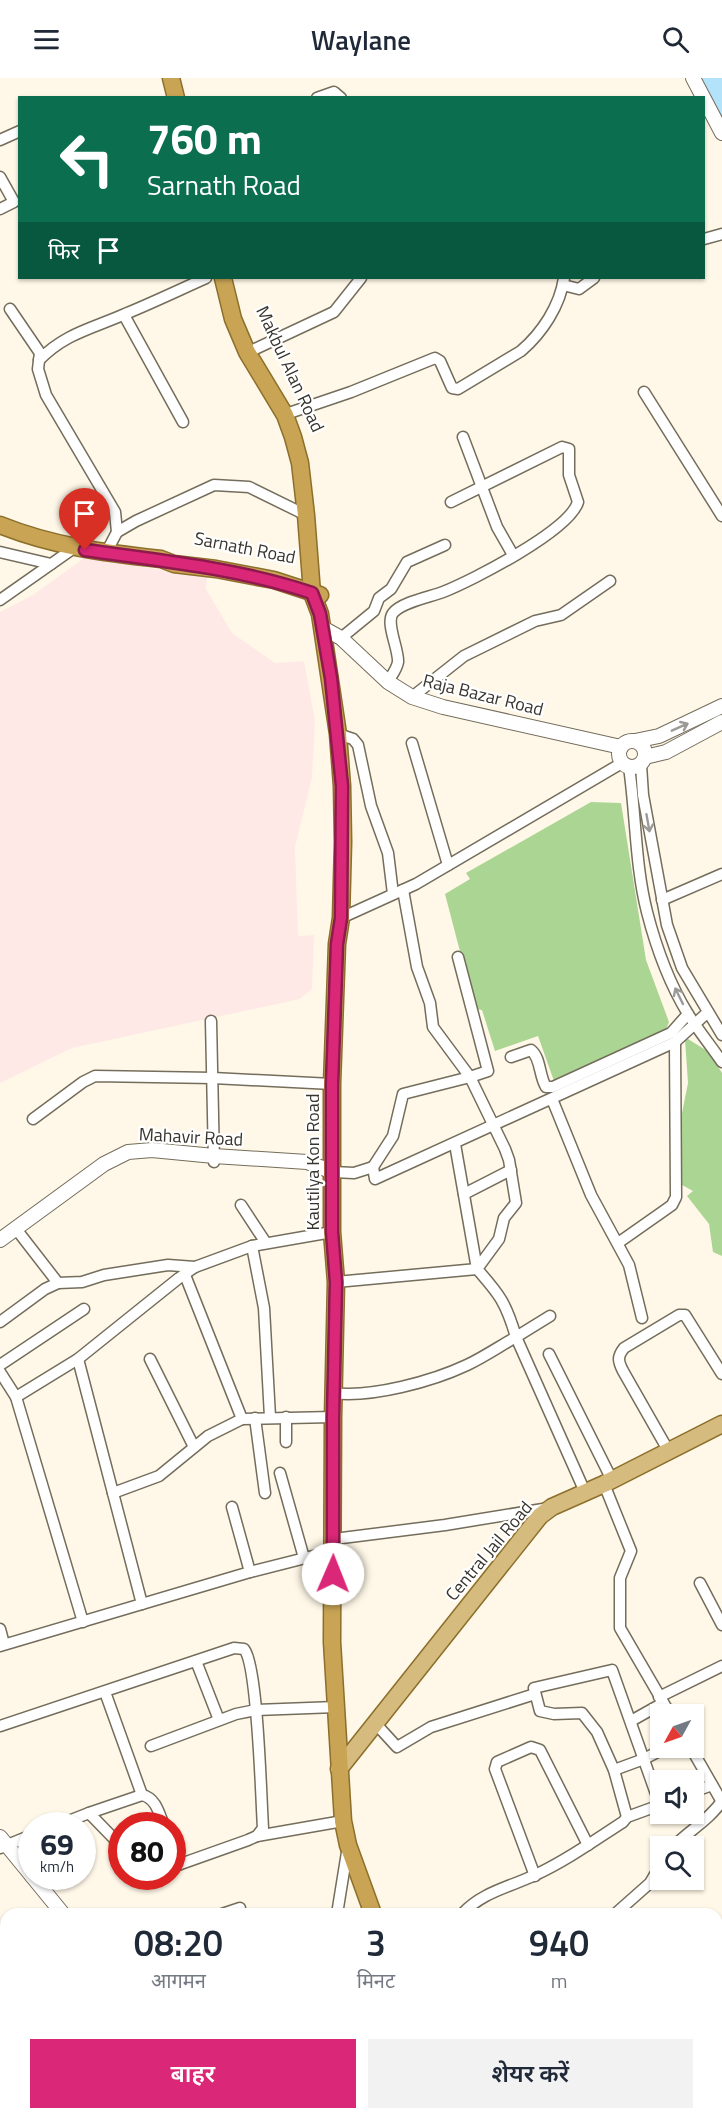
<!DOCTYPE html>
<html lang="hi">
<meta charset="utf-8">
<style>
body{margin:0;font-family:"Titillium Web","Noto Sans Devanagari",sans-serif;background:#f2f2f3;color:#1f2937;height:100vh;display:flex;flex-direction:column;font-size:22px;white-space:nowrap}
*{box-sizing:border-box;margin:0}
p{font-size:20px;color:#747a83}
.icon{flex:none;width:33px;height:33px;fill:none;stroke:currentColor;stroke-width:2;stroke-linecap:round;stroke-linejoin:round}
.map{position:relative;flex:1;overflow:hidden}
.sheet{position:absolute;left:0px;top:1830px;width:723px;height:212px;display:flex;flex-direction:column;background:#fff;border-radius:18px 18px 0 0;box-shadow:0 2px 4px #0004}
.sheet>*{flex:none}
.top-card{position:absolute;left:18px;top:18px;width:687px;height:183px;border-radius:0px;box-shadow:0 2px 4px #0004;background:#0b6e4f;color:#fff;overflow:hidden}
.needle{width:39px;rotate:230deg}
.tools{position:absolute;left:650px;top:1626px;display:grid;gap:12px}
.tools a{display:grid;place-items:center;width:54px;height:54px;border-radius:0px;background:#fff;box-shadow:0 2px 4px #0004;font-size:30px}
.speed{position:absolute;left:18px;top:1734px;display:flex;gap:12px;font-size:30px;font-weight:700;text-align:center}
.speed>*{display:grid;place-content:center;width:78px;height:78px;border-radius:50%;background:#fff;box-shadow:0 2px 4px #0004;line-height:1}
.speed small{font-size:15px;font-weight:400}
.speed .limit{border:9px solid #d22;background:#fff;color:#111}
.pin{position:absolute;display:grid;place-items:center;width:51px;height:51px;color:#fff;margin:-62px -26px;border-radius:50% 50% 50% 0;rotate:-45deg;box-shadow:0 0 6px #0007}
.pin .icon{rotate:45deg}
.me{position:absolute;width:66px;margin:-33px;rotate:1deg;stroke-linejoin:round;filter:drop-shadow(0 0 4px #0008)}
.turn{display:flex;align-items:center;gap:21px;height:126px;padding:0 30px;font-size:27px}
.turn .icon{width:78px;height:78px;stroke-width:2.5}
.turn b{display:block;font-size:42px;line-height:51px}
.then{display:flex;align-items:center;height:57px;padding:0 30px;background:#0003;gap:12px;font-size:22px}
.eta{display:flex;justify-content:space-evenly;align-items:center;height:102px;text-align:center}
.eta b{font-size:36px;font-weight:600;line-height:42px}
.action{display:flex;gap:12px;margin-top:auto;padding:12px 30px}
.action a{flex:1;height:69px;border-radius:0px;background:#db2777;color:#fff;font-size:24px;font-weight:600;line-height:69px;text-align:center}
.action a+a{background:#f2f2f3;color:#1f2937}
header{display:flex;justify-content:space-between;align-items:center;height:78px;padding:0 30px;background:#fff;font-size:27px;font-weight:600}
.map>svg:first-child{display:block}
.education{fill:#fee9e7}
.green{fill:#abd593}
.water{fill:#b2e3fa}
.lines{fill:none;stroke-linecap:round;stroke-linejoin:round}
.minor-casing{stroke:#746d5c;stroke-width:13}
.tertiary-casing{stroke:#746d5c;stroke-width:16}
.primary-casing{stroke:#8c6f2b;stroke-width:19}
.trunk-casing{stroke:#8c6f2b;stroke-width:19}
.minor{stroke:#fff;stroke-width:10}
.tertiary{stroke:#fff;stroke-width:14}
.primary{stroke:#d6bb7f;stroke-width:16}
.trunk{stroke:#c8a454;stroke-width:16}
.oneway{stroke:#9c9a96}
.route-casing{stroke:#8e194d;stroke-width:15}
.route{stroke:#db2777;stroke-width:10}
.labels{text-anchor:middle;stroke-width:4.5;stroke-linejoin:round;paint-order:stroke}
.street-label{font-size:18px;fill:#38352e;stroke:#fff}
</style>
<header><svg class="icon" aria-label="menu" viewBox="0 0 24 24"><path d="M4 6h16M4 12h16M4 18h16"/></svg>Waylane<svg class="icon" aria-label="search" viewBox="0 0 24 24"><circle cx="10" cy="10" r="6"/><path d="M15 15l6 6"/></svg></header>
<div class="map">
<svg width="722" height="2041" viewBox="0 0 722 2041">
<rect width="100%" height="100%" fill="#fff8e8"/>
<!-- education -->
<path class="education" d="M 84,480 L 207,499 L 206,511 L 232,555 L 275,585 L 304,583 L 315,643 L 312,700 L 295,769 L 298,858 L 314,857 L 312,911 L 300,921 L 72,970 L 0,1005 L 0,534 L 33,517 Z"/>
<!-- green -->
<g class="green">
<path d="M 591,724 L 621,725 L 646,882 L 669,944 L 665,954 L 554,1003 L 538,958 L 495,973 L 482,932 L 475,931 L 445,816 L 470,801 L 466,795 Z"/>
<path d="M 688,961 L 709,974 L 722,995 L 722,1178 L 713,1174 L 709,1146 L 687,1118 L 693,1113 L 682,1107 L 680,1045 L 688,1005 L 685,962 Z"/>
</g>
<!-- water -->
<path class="water" d="M 688,0 L 722,0 L 722,61 Z"/>
<g class="lines">
<!-- minor casing -->
<g class="minor-casing">
<g id="minor">
<path d="M 317,20 L 334,14 L 341,20"/>
<path d="M 0,62 L 20,53"/>
<path d="M 0,99 L 14,124 L 0,131"/>
<path d="M 704,161 L 722,156"/>
<path d="M 563,207 L 579,211 L 594,200"/>
<path d="M 10,231 L 40,275 L 38,291 L 46,317 L 115,434 L 117,454 L 106,475"/>
<path d="M 124,237 L 183,344"/>
<path d="M 255,271 L 334,234 L 361,200"/>
<path d="M 39,282 C 66,255 91,251 125,236 C 152,225 179,212 206,200"/>
<path d="M 644,314 L 722,438"/>
<path d="M 292,334 L 351,314 L 435,280 L 440,283 L 452,310 L 458,311 L 521,273 C 542,255 560,228 564,200"/>
<path d="M 463,359 L 497,449 L 513,477"/>
<path d="M 117,454 L 136,443 L 214,407 L 249,409 L 306,437"/>
<path d="M 0,474 L 51,486"/>
<path d="M 0,522 L 74,470"/>
<path d="M 341,560 L 374,533 L 379,520 L 391,511 L 407,484 L 445,467"/>
<path d="M 388,604 C 391,598 397,591 398,584 C 399,571 385,545 393,535 C 402,524 430,519 443,514 C 473,502 569,453 578,424 L 569,397 L 569,371 L 562,369 L 451,424"/>
<path d="M 412,619 L 464,578 L 535,543 L 561,537 L 610,503"/>
<path d="M 338,656 L 353,661 L 358,667 L 371,728 L 388,775 L 393,816"/>
<path d="M 412,665 L 448,787"/>
<path d="M 641,687 L 643,717 L 667,847 L 682,890 L 722,957"/>
<path d="M 629,689 C 636,737 635,787 647,834 C 656,869 669,905 688,936 C 698,952 711,968 722,984"/>
<path d="M 662,822 L 722,796"/>
<path d="M 341,840 L 416,806 L 622,685"/>
<path d="M 211,943 L 214,1084"/>
<path d="M 511,979 L 531,972 C 541,980 539,998 546,1009 L 553,1009 L 671,955 L 688,936"/>
<path d="M 552,1021 L 591,1117 L 629,1187 L 642,1240"/>
<path d="M 33,1041 L 83,1004 L 95,998 L 213,1000 L 332,1006"/>
<path d="M 373,1089 L 393,1058 L 403,1016 L 470,999 L 488,993 L 458,879"/>
<path d="M 333,1094 L 354,1095 L 373,1089 L 375,1101 L 675,964 L 708,934"/>
<path d="M 464,1116 L 511,1092"/>
<path d="M 241,1127 L 266,1165"/>
<path d="M 20,1156 L 58,1205"/>
<path d="M 618,1165 L 665,1132 L 672,1127 L 676,1119 L 675,964"/>
<path d="M 252,1168 L 264,1230 L 270,1339"/>
<path d="M 336,1204 L 477,1191 L 455,1066"/>
<path d="M 550,1238 L 516,1259 L 585,1414"/>
<path d="M 0,1244 L 45,1211 L 58,1205 L 82,1204 L 104,1197 L 168,1187 L 195,1189"/>
<path d="M 549,1276 L 612,1402"/>
<path d="M 78,1281 L 142,1526"/>
<path d="M 150,1281 L 194,1369"/>
<path d="M 0,1287 L 84,1231"/>
<path d="M 0,1294 L 16,1319 L 83,1544"/>
<path d="M 333,1315 C 372,1320 433,1303 467,1287 C 484,1279 500,1268 516,1259 C 506,1225 500,1217 477,1191 L 499,1161 L 504,1140 L 516,1125 L 509,1082 L 505,1071 L 470,999 L 433,949 L 430,925 L 417,889 L 403,812"/>
<path d="M 16,1319 L 78,1281 L 179,1200 L 195,1189 L 252,1168 L 332,1154"/>
<path d="M 286,1339 L 286,1364"/>
<path d="M 255,1340 L 265,1415"/>
<path d="M 242,1341 L 333,1339"/>
<path d="M 668,1372 L 623,1293 C 618,1283 617,1279 624,1270 L 679,1237 L 685,1237 L 722,1296"/>
<path d="M 280,1395 L 304,1480"/>
<path d="M 604,1406 L 631,1473 L 620,1500 L 620,1550 L 670,1636"/>
<path d="M 113,1415 L 159,1398 L 208,1358 L 242,1341 L 185,1197"/>
<path d="M 232,1429 L 250,1494"/>
<path d="M 334,1461 L 445,1447 L 549,1430"/>
<path d="M 700,1505 L 722,1547"/>
<path d="M 0,1551 L 4,1566"/>
<path d="M 0,1568 L 250,1494 L 333,1473"/>
<path d="M 196,1583 L 219,1642"/>
<path d="M 105,1614 L 142,1717"/>
<path d="M 659,1619 L 722,1588"/>
<path d="M 631,1643 L 663,1625"/>
<path d="M 376,1646 L 397,1669 L 431,1649 L 535,1616"/>
<path d="M 0,1648 L 234,1570 L 244,1571 C 258,1587 261,1721 263,1750 L 257,1758 L 248,1762 L 172,1789"/>
<path d="M 151,1668 L 236,1636 L 256,1632 L 336,1629"/>
<path d="M 691,1670 L 722,1724"/>
<path d="M 614,1692 L 644,1681 L 665,1670"/>
<path d="M 693,1714 L 712,1707"/>
<path d="M 89,1735 L 142,1717 C 156,1720 159,1735 164,1748"/>
<path d="M 627,1739 L 660,1727"/>
<path d="M 56,1748 L 89,1735 L 122,1769"/>
<path d="M 257,1758 L 343,1743"/>
<path d="M 172,1768 L 180,1786"/>
<path d="M 674,1768 C 690,1752 709,1742 722,1723"/>
<path d="M 0,1770 L 32,1757"/>
<path d="M 535,1798 L 495,1691 L 497,1684 L 531,1669 L 540,1672 L 588,1767"/>
<path d="M 222,1836 L 240,1830"/>
<path d="M 337,1836 L 348,1768"/>
<path d="M 462,1836 C 482,1814 510,1809 535,1797 C 566,1783 595,1762 623,1744 L 627,1739 L 614,1692 L 597,1654 L 582,1635 L 554,1636 L 540,1633 L 534,1610 L 612,1592 L 660,1727"/>
<path d="M 615,1836 L 650,1805 L 660,1788"/>
<path d="M 0,1920 L 6,1932"/>
<path d="M 717,1986 L 721,1995"/>
<path d="M 0,2019 L 6,2015"/>
<path d="M 60,2036 L 63,2041"/>
<path d="M 291,2036 L 291,2041"/>
<path d="M 572,2036 L 574,2041"/>
<path d="M 676,2036 L 680,2041"/>
<path d="M 660,2041 L 668,2036"/>
</g>
</g>
<!-- tertiary casing -->
<g class="tertiary-casing">
<g id="tertiary">
<path d="M 693,0 L 722,55"/>
<path d="M 323,550 L 341,560 L 388,604 L 412,619 L 443,629 L 621,669"/>
<circle cx="632" cy="676" r="13"/>
<path d="M 635,663 L 659,658 L 722,628"/>
<path d="M 645,679 L 666,674 L 722,644"/>
<path d="M 0,1162 L 104,1086 L 128,1074 L 152,1072 L 214,1078 L 307,1084 L 333,1094"/>
<path d="M 0,1759 L 32,1798"/>
<path d="M 32,1798 L 63,1836"/>
<path d="M 234,2036 L 239,2041"/>
<path d="M 114,2041 L 123,2036"/>
<path d="M 140,2041 L 150,2036"/>
</g>
</g>
<!-- primary casing -->
<g class="primary-casing">
<path id="primary" d="M 339,1691 L 540,1438 L 552,1429 L 604,1406 L 722,1346"/>
</g>
<!-- trunk casing -->
<g class="trunk-casing">
<g id="trunk">
<path d="M 171,0 L 176,20"/>
<path d="M 223,200 L 233,241 L 247,274 L 285,337 L 293,359 L 300,385 L 306,437 L 312,515 L 320,536 L 338,656 L 342,708 L 343,764 L 341,840 L 337,866 L 332,1006 L 332,1154 L 336,1204 L 333,1339 L 332,1564 L 343,1743 L 348,1767 L 373,1836"/>
<path d="M 0,447 C 52,468 105,475 161,481 L 174,486 L 216,491 L 274,502 L 320,517"/>
<path d="M 467,2036 L 469,2041"/>
</g>
</g>
<!-- minor -->
<use href="#minor" class="minor"/>
<!-- tertiary -->
<use href="#tertiary" class="tertiary"/>
<!-- primary -->
<use href="#primary" class="primary"/>
<!-- trunk -->
<use href="#trunk" class="trunk"/>
</g>
<!-- one-way arrows -->
<defs><path id="oneway-shaft" d="M-6 0H5M1.5-3L5.5 0L1.5 3" fill="none" stroke-width="1.6" stroke-linecap="round" stroke-linejoin="round" transform="scale(1.5)"/></defs>
<g class="oneway">
<use href="#oneway-shaft" transform="translate(680 649) rotate(-24)"/>
<use href="#oneway-shaft" transform="translate(648 745) rotate(80)"/>
<use href="#oneway-shaft" transform="translate(679 918) rotate(-116)"/>
</g>
<g class="lines">
<!-- route casing -->
<g class="route-casing">
<path id="route" d="M 85,472 C 161,483 238,490 312,515 L 320,536 L 331,600 L 342,708 L 341,840 L 337,866 L 332,1006 L 332,1154 L 336,1204 L 333,1339 L 333,1496"/>
</g>
<!-- route -->
<use href="#route" class="route"/>
</g>
<g class="labels">
<!-- street labels -->
<g class="street-label">
<text transform="translate(290 291) rotate(65)" y="6">Makbul Alan Road</text>
<text transform="translate(245 470) rotate(11)" y="6">Sarnath Road</text>
<text transform="translate(483 617) rotate(14)" y="6">Raja Bazar Road</text>
<text transform="translate(191 1059) rotate(3)" y="6">Mahavir Road</text>
<text transform="translate(313 1084) rotate(-90)" y="6">Kautilya Kon Road</text>
<text transform="translate(489 1473) rotate(-50)" y="6">Central Jail Road</text>
</g>
</g>
</svg>
<div class="tools">
<a><svg class="needle" viewBox="-14 -14 28 28"><path d="M0-13l5 13h-10z" fill="#e53935"/><path d="M0 13l5-13h-10z" fill="#747a83"/></svg></a>
<a><svg class="icon" aria-label="sound" viewBox="0 0 24 24"><path d="M4 9h4l5-4v14l-5-4H4zM17 9q2 3 0 6"/></svg></a>
<a><svg class="icon" aria-label="search" viewBox="0 0 24 24"><circle cx="10" cy="10" r="6"/><path d="M15 15l6 6"/></svg></a>
</div>
<div class="speed"><div>69<small>km/h</small></div><div class="limit">80</div></div>
<div class="pin" style="left:85px;top:472px;background:#d93025"><svg class="icon" aria-label="arrive" viewBox="0 0 24 24"><path d="M6 21V4h12l-3 4 3 4H6"/></svg></div>
<svg class="me" style="left:333px;top:1496px" viewBox="-20 -20 40 40"><circle r="19" fill="#fff"/><path d="M0-13L10 11 0 6-10 11z" fill="#db2777"/></svg>
<div class="top-card">
<div class="turn"><svg class="icon" aria-label="left" viewBox="0 0 24 24"><path d="M17 20v-9H6M10 6l-5 5 5 5"/></svg><div><b>760 m</b>Sarnath Road</div></div>
<div class="then">फिर<svg class="icon" aria-label="arrive" viewBox="0 0 24 24"><path d="M6 21V4h12l-3 4 3 4H6"/></svg></div>
</div>
<section class="sheet">
<div class="eta">
<div><b>08:20</b><p>आगमन</p></div>
<div><b>3</b><p>मिनट</p></div>
<div><b>940</b><p>m</p></div>
</div>
<div class="action"><a>बाहर</a><a>शेयर करें</a></div>
</section>
</div>
